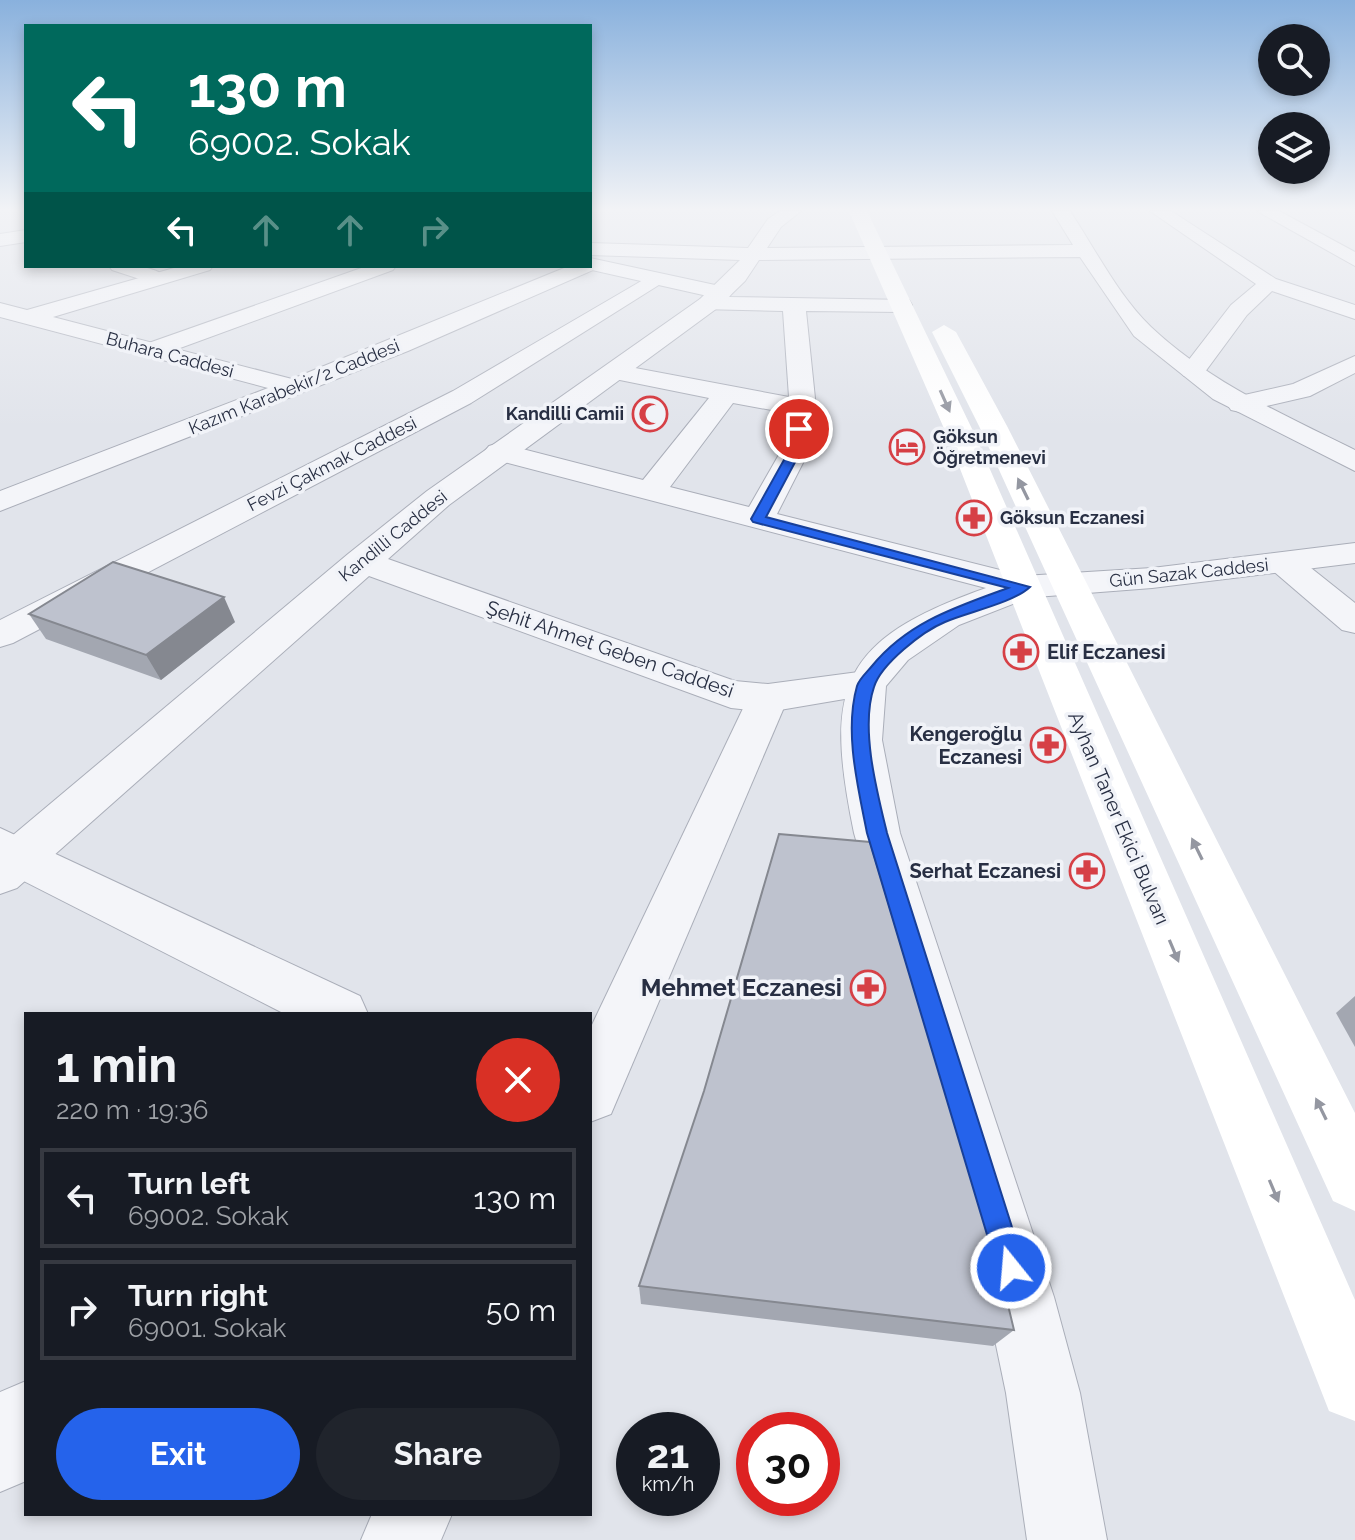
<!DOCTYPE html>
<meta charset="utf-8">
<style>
body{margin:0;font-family:Raleway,sans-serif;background:#20242c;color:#f1f3f6;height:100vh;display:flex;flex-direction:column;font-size:30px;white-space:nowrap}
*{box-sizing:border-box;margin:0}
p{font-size:26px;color:#9ea1a6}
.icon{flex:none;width:44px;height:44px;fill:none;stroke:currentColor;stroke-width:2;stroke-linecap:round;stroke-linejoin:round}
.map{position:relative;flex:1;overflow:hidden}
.side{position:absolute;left:24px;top:1012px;width:568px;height:504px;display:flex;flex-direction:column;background:#171b24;border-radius:0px;box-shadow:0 4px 12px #0003}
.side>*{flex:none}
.top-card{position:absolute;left:24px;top:24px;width:568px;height:244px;border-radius:0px;box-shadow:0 4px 12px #0003;background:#00695c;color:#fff;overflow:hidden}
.controls{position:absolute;left:1258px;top:24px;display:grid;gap:16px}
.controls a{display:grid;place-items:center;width:72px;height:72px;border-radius:50%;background:#171b24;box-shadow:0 4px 12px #0003;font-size:40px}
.speed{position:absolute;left:616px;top:1412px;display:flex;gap:16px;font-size:40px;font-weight:700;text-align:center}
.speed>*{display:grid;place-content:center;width:104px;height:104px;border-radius:50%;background:#171b24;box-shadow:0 4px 12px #0003;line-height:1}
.speed small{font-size:20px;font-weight:400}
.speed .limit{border:12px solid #d22;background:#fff;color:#111}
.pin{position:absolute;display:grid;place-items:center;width:68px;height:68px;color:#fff;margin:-34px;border:4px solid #fff;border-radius:50%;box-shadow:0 2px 8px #0007}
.me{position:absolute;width:88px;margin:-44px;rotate:343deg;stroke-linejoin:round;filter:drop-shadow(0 0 6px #0008)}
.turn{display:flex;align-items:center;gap:28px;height:168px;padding:0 32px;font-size:36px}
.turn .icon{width:104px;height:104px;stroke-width:2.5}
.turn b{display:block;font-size:56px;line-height:68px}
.lanes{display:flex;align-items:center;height:76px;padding:0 32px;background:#0003;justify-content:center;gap:40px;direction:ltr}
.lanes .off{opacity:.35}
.round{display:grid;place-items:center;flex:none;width:84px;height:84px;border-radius:42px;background:#20242c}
.overview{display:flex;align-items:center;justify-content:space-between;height:136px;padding:0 32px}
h1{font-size:48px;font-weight:700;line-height:60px}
.cta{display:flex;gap:16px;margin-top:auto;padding:16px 32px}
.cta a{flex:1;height:92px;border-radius:48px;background:#2563eb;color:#fff;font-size:32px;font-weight:700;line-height:92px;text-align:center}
.cta a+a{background:#20242c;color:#f1f3f6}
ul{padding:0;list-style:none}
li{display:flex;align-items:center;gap:24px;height:100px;margin:0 16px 12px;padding:0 16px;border:4px solid #363941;border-radius:0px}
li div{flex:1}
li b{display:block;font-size:30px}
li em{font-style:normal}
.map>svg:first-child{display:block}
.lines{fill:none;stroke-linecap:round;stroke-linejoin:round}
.minor-casing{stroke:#aaaeb9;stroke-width:2}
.tertiary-casing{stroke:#aaaeb9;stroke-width:2}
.minor{fill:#f4f5f9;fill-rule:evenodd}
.tertiary{fill:#f4f5f9;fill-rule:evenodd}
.secondary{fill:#fff;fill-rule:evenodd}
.wall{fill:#a3a7b1}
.shaded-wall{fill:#858890}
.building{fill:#bec2ce;stroke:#858890;stroke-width:2}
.oneway{fill:#9497a1}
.route{fill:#2563eb;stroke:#184099;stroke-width:2}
.labels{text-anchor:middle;stroke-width:7;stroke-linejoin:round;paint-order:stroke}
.far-street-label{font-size:18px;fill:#282f43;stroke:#f1f3f8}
.far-poi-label{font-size:18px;font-weight:bold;fill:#282f43;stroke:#f1f3f8;text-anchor:start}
.street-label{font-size:20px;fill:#282f43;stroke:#f1f3f8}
.poi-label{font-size:20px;font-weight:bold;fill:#282f43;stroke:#f1f3f8;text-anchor:end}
.near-poi-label{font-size:24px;font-weight:bold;fill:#282f43;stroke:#f1f3f8;text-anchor:end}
</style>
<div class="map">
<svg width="1355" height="1540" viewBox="0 0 1355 1540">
<rect width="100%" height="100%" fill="#e1e4eb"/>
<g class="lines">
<!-- minor casing -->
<g class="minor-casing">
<g id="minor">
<path d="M 1150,211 L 1171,211 L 1276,279 L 1355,305 L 1355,319 L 1272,291 L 1247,315 L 1202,376 L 1184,376 L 1180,371 L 1184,366 L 1231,305 L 1256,284 Z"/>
<path d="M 590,258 L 729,288 L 732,293 L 729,297 L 909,300 L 912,305 L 901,312 L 806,311 L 816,408 L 809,451 L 777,514 L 1036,579 L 1041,587 L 1036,595 L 959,625 L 908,660 L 886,686 L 882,740 L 900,833 L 1054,1297 L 1080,1393 L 1107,1540 L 1027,1540 L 1006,1393 L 986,1297 L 854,833 C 824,687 839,640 986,588 L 489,458 L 484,452 L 489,446 L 499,443 L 643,480 L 709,398 L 605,377 L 601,372 L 614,364 L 789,397 L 783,311 L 700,309 L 697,304 L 700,299 L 712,297 L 583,268 L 590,266 ZM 733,403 L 788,413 L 781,451 L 749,507 L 670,487 Z"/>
<path d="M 109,266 C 128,266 154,264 168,279 L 158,285 L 112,270 Z"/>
<path d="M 367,266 L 396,266 L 393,270 L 161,355 L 152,357 L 140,350 L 143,345 Z"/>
<path d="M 1355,356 L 1355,373 L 1310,396 L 1240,412 L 1231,410 L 1227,404 L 1231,398 L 1293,384 Z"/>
<path d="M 1284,553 L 1296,556 L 1355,603 L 1355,633 L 1342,630 L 1272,570 L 1267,563 L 1272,556 Z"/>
<path d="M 768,684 L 782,688 L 788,698 L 611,1114 L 590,1122 L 590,1029 L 748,698 L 754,688 Z"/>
<path d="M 0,828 L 360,996 L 368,1014 L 285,1014 L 0,869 Z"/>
<path d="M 26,1381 L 26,1481 L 0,1492 L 0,1392 Z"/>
<path d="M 372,1514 L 452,1514 L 441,1540 L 361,1540 Z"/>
</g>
</g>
<!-- tertiary casing -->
<g class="tertiary-casing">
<g id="tertiary">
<path d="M 780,211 L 801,211 L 781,227 L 767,248 L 1073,245 L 1052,211 L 1070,211 C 1095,249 1118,295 1151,327 C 1209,382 1284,415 1355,450 L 1355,471 L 1213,399 L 1134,336 L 1080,257 L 759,260 L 745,281 L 716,309 L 449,505 L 388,559 L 735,681 L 768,684 L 866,671 L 880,675 L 886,684 L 880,693 L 768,712 L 731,708 L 369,576 L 17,888 L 0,894 L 0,846 L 348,554 L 427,491 L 700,299 L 740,260 L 590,255 L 590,243 L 748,248 L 768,219 Z"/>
<path d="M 1257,211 L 1279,211 L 1355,252 L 1355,266 Z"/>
<path d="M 26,230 L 26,242 L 0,246 L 0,234 Z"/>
<path d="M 590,261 L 596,266 L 593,270 L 408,351 L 0,511 L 0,491 L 268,388 L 0,317 L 0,303 L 27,310 L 181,266 L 213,266 L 210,270 L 53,317 L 292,379 L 569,266 L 590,266 Z"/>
<path d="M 655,273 L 662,275 L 665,279 L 662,283 L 471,403 L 13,643 L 0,647 L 0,620 L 453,391 Z"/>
<path d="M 1355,543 L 1355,563 L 1152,588 L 1023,598 L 1010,595 L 1005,587 L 1010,579 L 1023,576 L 1152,568 Z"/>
</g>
</g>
<!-- minor -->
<use href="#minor" class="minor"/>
<!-- tertiary -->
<use href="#tertiary" class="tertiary"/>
<!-- secondary -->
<g class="secondary">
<path d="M 849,211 L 867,211 L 974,433 L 1355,1300 L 1355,1421 L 1329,1411 L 946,433 Z"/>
<path d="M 944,325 L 956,332 L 1007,426 L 1355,1113 L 1355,1211 L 1333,1201 L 979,426 L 932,332 Z"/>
</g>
</g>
<!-- wall -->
<g class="wall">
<path d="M 29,614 L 235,622 L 161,680 L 46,639 Z"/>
<path d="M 1355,996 L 1355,1047 L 1336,1013 Z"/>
<path d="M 639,1286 L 1014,1330 L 993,1346 L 641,1304 Z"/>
</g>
<!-- shaded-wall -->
<path class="shaded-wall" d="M 224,597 L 235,622 L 161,680 L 146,655 Z"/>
<!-- building -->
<g class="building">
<path d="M 113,562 L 224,597 L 146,655 L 29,614 Z"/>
<path d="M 779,834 L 870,842 L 1002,1280 L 1014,1330 L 639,1286 L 704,1091 Z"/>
</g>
<!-- one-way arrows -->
<defs><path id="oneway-solid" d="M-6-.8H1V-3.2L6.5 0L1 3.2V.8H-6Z" transform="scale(2)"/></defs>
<g class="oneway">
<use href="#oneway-solid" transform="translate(945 401) rotate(66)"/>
<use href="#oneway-solid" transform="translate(1023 489) rotate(-116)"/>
<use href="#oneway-solid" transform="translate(1197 849) rotate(-116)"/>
<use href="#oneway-solid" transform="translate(1174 951) rotate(67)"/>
<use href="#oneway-solid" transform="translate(1321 1109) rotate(-116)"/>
<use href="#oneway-solid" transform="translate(1274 1191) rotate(67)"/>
</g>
<!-- sky -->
<linearGradient id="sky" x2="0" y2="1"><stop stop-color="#89b1dd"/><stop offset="0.49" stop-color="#f2f3f6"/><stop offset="1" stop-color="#f2f3f6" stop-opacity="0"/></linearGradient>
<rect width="1355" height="427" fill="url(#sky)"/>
<!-- route -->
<path class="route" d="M 795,427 L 805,429 L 801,451 L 766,517 L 1030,587 C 1013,603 968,612 945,622 C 923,631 881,664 874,687 C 860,728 877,792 887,833 L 1025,1268 L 1021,1278 L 1011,1282 L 1001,1278 L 997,1268 L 867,833 C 858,787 844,732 857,686 C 859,679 867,672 872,666 C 908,622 956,607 1008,588 L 753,522 L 751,519 L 789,451 Z"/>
<!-- icons -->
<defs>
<g id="mosque-ring" transform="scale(1.8)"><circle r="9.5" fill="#f1f3f8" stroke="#d64046" stroke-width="1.5"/><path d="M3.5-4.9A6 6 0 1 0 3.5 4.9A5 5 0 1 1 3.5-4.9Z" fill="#d64046"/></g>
<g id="hotel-ring" transform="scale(1.8)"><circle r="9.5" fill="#f1f3f8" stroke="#d64046" stroke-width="1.5"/><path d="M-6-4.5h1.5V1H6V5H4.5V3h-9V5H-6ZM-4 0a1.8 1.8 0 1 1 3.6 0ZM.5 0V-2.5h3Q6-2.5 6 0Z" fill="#d64046"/></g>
<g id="pharmacy-ring" transform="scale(1.8)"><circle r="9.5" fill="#f1f3f8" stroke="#d64046" stroke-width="1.5"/><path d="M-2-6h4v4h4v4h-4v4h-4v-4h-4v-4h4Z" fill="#d64046"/></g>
</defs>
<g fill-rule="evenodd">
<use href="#mosque-ring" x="650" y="414"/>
<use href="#hotel-ring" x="907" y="447"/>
<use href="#pharmacy-ring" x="974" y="518"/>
<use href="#pharmacy-ring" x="1021" y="652"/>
<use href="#pharmacy-ring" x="1048" y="745"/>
<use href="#pharmacy-ring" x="1087" y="871"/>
<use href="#pharmacy-ring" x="868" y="988"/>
</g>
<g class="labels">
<!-- far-street labels -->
<g class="far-street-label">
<text transform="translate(170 355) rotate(15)" y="6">Buhara Caddesi</text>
<text transform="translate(294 387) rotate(-22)" y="6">Kazım Karabekir/2 Caddesi</text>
<text transform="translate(332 464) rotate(-27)" y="6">Fevzi Çakmak Caddesi</text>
<text transform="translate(393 536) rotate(-39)" y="6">Kandilli Caddesi</text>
<text transform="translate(1189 573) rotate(-6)" y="6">Gün Sazak Caddesi</text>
</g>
<!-- far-poi labels -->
<g class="far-poi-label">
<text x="624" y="420" text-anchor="end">Kandilli Camii</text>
<text x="933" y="443">Göksun<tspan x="933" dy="21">Öğretmenevi</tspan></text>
<text x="1000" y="524">Göksun Eczanesi</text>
</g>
<!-- street labels -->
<g class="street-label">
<text transform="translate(610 649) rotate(19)" y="7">Şehit Ahmet Geben Caddesi</text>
<text transform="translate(1119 818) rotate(67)" y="7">Ayhan Taner Ekici Bulvarı</text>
</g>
<!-- poi labels -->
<g class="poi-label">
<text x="1047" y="659" text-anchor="start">Elif Eczanesi</text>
<text x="1022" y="741">Kengeroğlu<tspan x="1022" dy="23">Eczanesi</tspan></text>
<text x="1061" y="878">Serhat Eczanesi</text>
</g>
<!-- near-poi labels -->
<g class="near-poi-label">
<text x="842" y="996">Mehmet Eczanesi</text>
</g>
</g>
</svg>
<div class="controls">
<a><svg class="icon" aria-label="search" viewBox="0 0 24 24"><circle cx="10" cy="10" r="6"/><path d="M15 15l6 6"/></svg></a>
<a><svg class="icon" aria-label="layers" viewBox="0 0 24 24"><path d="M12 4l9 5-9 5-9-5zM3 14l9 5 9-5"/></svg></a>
</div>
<div class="speed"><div>21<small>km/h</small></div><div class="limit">30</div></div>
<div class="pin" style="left:799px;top:429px;background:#d93025"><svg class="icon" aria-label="arrive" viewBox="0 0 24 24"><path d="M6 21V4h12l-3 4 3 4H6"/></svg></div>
<svg class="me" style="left:1011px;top:1268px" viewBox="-20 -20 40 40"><circle r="17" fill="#2563eb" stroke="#fff" stroke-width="3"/><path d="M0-11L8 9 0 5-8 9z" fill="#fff"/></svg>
<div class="top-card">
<div class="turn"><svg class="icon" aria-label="left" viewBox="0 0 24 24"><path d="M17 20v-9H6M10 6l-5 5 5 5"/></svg><div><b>130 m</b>69002. Sokak</div></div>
<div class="lanes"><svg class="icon" aria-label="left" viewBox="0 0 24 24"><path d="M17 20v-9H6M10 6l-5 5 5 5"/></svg><svg class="icon off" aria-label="ahead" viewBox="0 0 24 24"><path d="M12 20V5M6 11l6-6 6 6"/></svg><svg class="icon off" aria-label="ahead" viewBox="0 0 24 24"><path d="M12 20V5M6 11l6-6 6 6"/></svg><svg class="icon off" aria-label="right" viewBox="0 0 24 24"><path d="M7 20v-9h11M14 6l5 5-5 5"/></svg></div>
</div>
<section class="side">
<div class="overview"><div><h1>1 min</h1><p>220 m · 19:36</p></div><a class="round" style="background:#d93025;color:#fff"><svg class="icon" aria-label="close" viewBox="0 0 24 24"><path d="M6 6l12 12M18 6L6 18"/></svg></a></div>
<ul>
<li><svg class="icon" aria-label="left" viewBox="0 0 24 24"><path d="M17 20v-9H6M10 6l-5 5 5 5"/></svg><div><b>Turn left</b><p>69002. Sokak</p></div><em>130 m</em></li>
<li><svg class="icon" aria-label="right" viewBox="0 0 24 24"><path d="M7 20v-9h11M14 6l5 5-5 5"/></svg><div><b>Turn right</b><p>69001. Sokak</p></div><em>50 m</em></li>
</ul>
<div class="cta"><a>Exit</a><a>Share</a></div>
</section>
</div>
